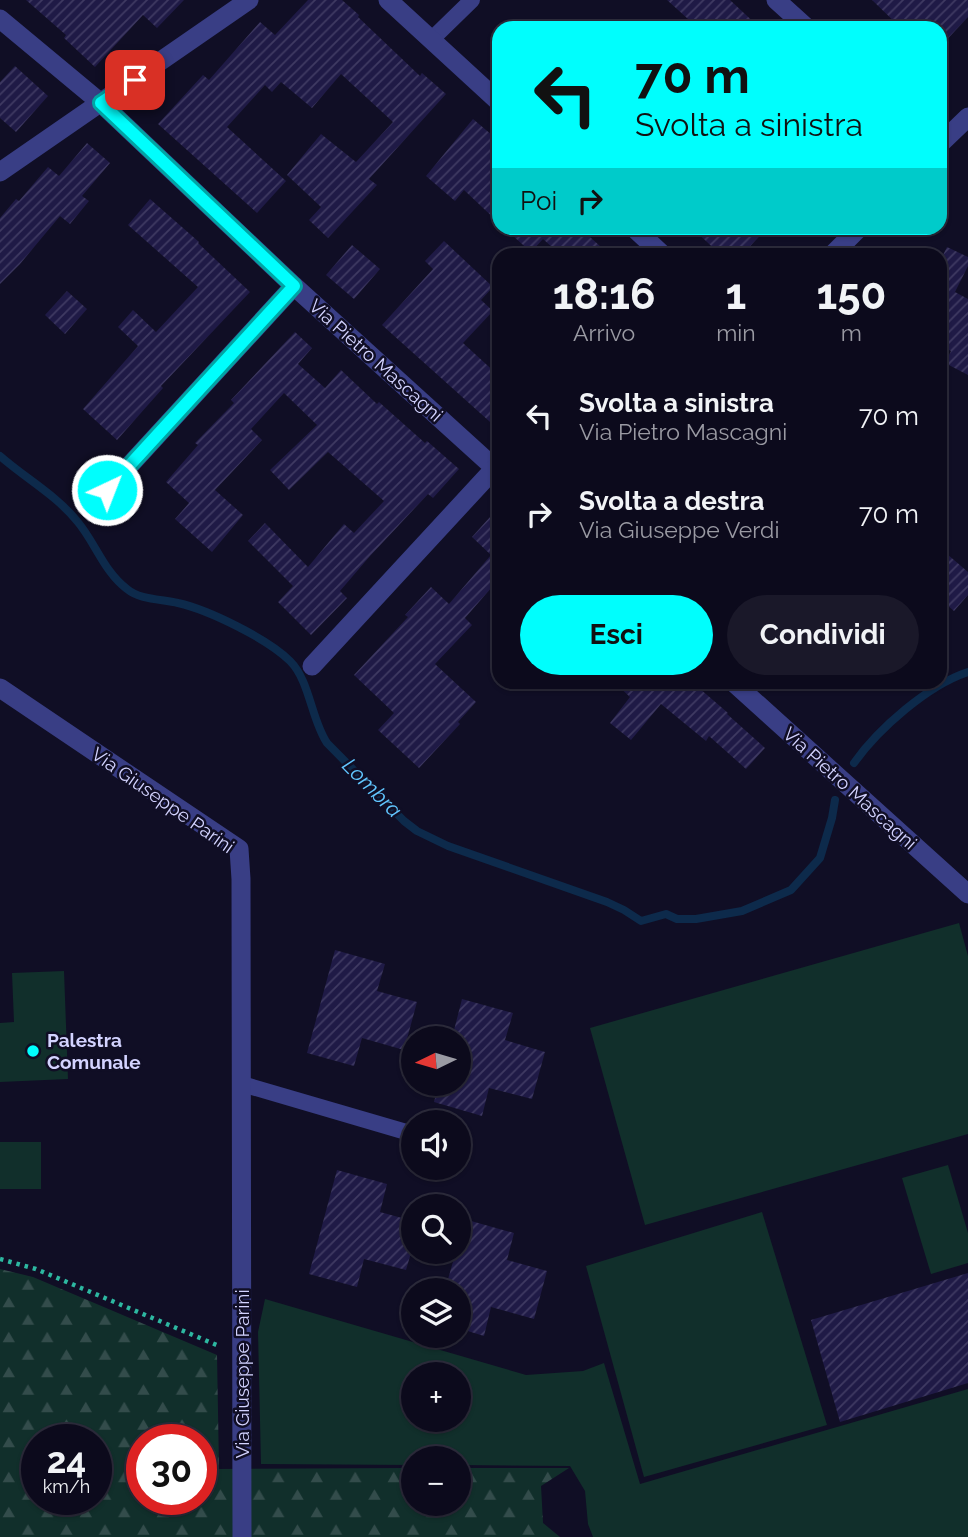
<!DOCTYPE html>
<html lang="it">
<meta charset="utf-8">
<style>
body{margin:0;font-family:Raleway,sans-serif;background:#1a1829;color:#f1f3f6;height:100vh;display:flex;flex-direction:column;font-size:26px;white-space:nowrap}
*{box-sizing:border-box;margin:0}
p{font-size:23px;color:#9a9aa3}
.icon{flex:none;width:38px;height:38px;fill:none;stroke:currentColor;stroke-width:2;stroke-linecap:round;stroke-linejoin:round}
.map{position:relative;flex:1;overflow:hidden}
.sheet{position:absolute;left:492px;top:248px;width:455px;height:441px;display:flex;flex-direction:column;background:#0c0a1c;border-radius:21px;box-shadow:0 2px 5px #0004,0 0 0 2px #2c2b3b}
.sheet>*{flex:none}
.banner{position:absolute;left:492px;top:21px;width:455px;height:214px;border-radius:21px;box-shadow:0 2px 5px #0004,0 0 0 2px #2c2b3b;background:#00fefd;color:#111;overflow:hidden}
.needle{width:46px;rotate:265deg}
.controls{position:absolute;left:401px;top:1026px;display:grid;gap:14px}
.controls a{display:grid;place-items:center;width:70px;height:70px;border-radius:50%;background:#0c0a1c;box-shadow:0 2px 5px #0004,0 0 0 2px #2c2b3b;font-size:35px}
.speed{position:absolute;left:21px;top:1424px;display:flex;gap:14px;font-size:35px;font-weight:700;text-align:center}
.speed>*{display:grid;place-content:center;width:91px;height:91px;border-radius:50%;background:#0c0a1c;box-shadow:0 2px 5px #0004,0 0 0 2px #2c2b3b;line-height:1}
.speed small{font-size:18px;font-weight:400}
.speed .limit{border:10px solid #d22;background:#fff;color:#111}
.pin{position:absolute;display:grid;place-items:center;width:60px;height:60px;color:#fff;margin:-30px;border-radius:14px;box-shadow:0 4px 10px #0006}
.me{position:absolute;width:77px;margin:-38px;rotate:43deg;stroke-linejoin:round;filter:drop-shadow(0 0 5px #0008)}
.turn{display:flex;align-items:center;gap:24px;height:147px;padding:0 28px;font-size:32px}
.turn .icon{width:91px;height:91px;stroke-width:2.5}
.turn b{display:block;font-size:49px;line-height:60px}
.then{display:flex;align-items:center;height:66px;padding:0 28px;background:#0003;gap:14px;font-size:26px}
.eta{display:flex;justify-content:space-evenly;align-items:center;height:119px;text-align:center}
.eta b{font-size:42px;font-weight:700;line-height:49px}
.action{display:flex;gap:14px;margin-top:auto;padding:14px 28px}
.action a{flex:1;height:80px;border-radius:42px;background:#00fefd;color:#111;font-size:28px;font-weight:700;line-height:80px;text-align:center}
.action a+a{background:#1a1829;color:#f1f3f6}
ul{padding:0;list-style:none}
li{display:flex;align-items:center;gap:21px;height:98px;padding:0 28px}
li div{flex:1}
li b{display:block;font-size:26px}
li em{font-style:normal}
.map>svg:first-child{display:block}
.green{fill:#112f2b;fill-rule:evenodd}
.forest{fill:url(#forest-firs);fill-rule:evenodd}
.lines{fill:none;stroke-linecap:round;stroke-linejoin:round}
.stream{stroke:#0d2a4b;stroke-width:8}
.building{fill:url(#building-hatch)}
.path{stroke:#2db8a1;stroke-width:4.5;stroke-dasharray:3.5 5;stroke-linecap:butt}
.service{stroke:#393e85;stroke-width:16}
.minor{stroke:#393e85;stroke-width:19}
.route-casing{stroke:#00a5a4;stroke-width:18}
.route{stroke:#00fefd;stroke-width:12}
.poi-dot{fill:#00fefd;stroke:#100e25;stroke-width:2.5}
.labels{text-anchor:middle;stroke-width:5;stroke-linejoin:round;paint-order:stroke}
.street-label{font-size:19px;fill:#d3d3ff;stroke:#100e25}
.poi-label{font-size:19px;font-weight:bold;fill:#d3d3ff;stroke:#100e25;text-anchor:start}
.water-label{font-size:21px;font-style:italic;fill:#61c6ff;stroke:#100e25}
</style>
<div class="map">
<svg width="968" height="1537" viewBox="0 0 968 1537">
<defs>
<pattern id="forest-firs" width="22" height="20" patternUnits="userSpaceOnUse" patternTransform="scale(1.75)"><rect width="22" height="20" fill="#112f2b"/><path d="M5 1l3.5 6h-7zM16 11l3.5 6h-7z" fill="#334c4b"/></pattern>
<pattern id="building-hatch" width="6" height="6" patternUnits="userSpaceOnUse" patternTransform="scale(1.75)"><rect width="6" height="6" fill="#1f1a46"/><path d="M-1 1l2-2M0 6l6-6M5 7l2-2" fill="none" stroke="#3f3a62"/></pattern>
</defs>
<rect width="100%" height="100%" fill="#100e25"/>
<!-- green -->
<g class="green">
<path d="M 959,923 L 968,956 L 968,1134 L 645,1225 L 590,1028 Z"/>
<path d="M 64,971 L 68,1079 L 0,1082 L 0,1023 L 14,1022 L 12,973 Z"/>
<rect x="0" y="1142" width="41" height="47"/>
<path d="M 948,1165 L 968,1233 L 968,1263 L 931,1274 L 902,1178 Z"/>
<path d="M 762,1212 L 827,1425 L 644,1477 L 586,1266 Z"/>
<path d="M 265,1299 L 526,1375 L 583,1371 L 604,1363 L 640,1484 L 968,1389 L 968,1537 L 593,1537 L 588,1524 L 585,1491 L 570,1466 L 459,1465 L 458,1458 L 413,1458 L 413,1465 L 261,1464 L 258,1332 ZM 413,1374 L 458,1374 L 458,1419 L 413,1419 Z"/>
</g>
<!-- forest -->
<path class="forest" d="M 0,1269 L 33,1277 L 217,1355 L 219,1469 L 413,1468 L 413,1503 L 458,1503 L 459,1468 L 569,1468 L 541,1486 L 543,1523 L 560,1537 L 0,1537 ZM 37,1440 L 96,1440 L 96,1500 L 37,1500 ZM 142,1440 L 201,1440 L 201,1500 L 142,1500 Z"/>
<g class="lines">
<!-- stream -->
<g class="stream">
<path d="M 0,456 C 25,478 56,495 77,521 C 95,542 104,572 127,589 C 140,600 162,599 178,603 C 209,610 268,639 290,661 C 310,681 311,719 327,743 L 404,821 L 417,831 L 448,846 L 607,902 L 624,910 L 641,921 L 666,914 L 677,919 L 696,919 L 742,911 L 791,890 L 820,858 L 832,818 L 835,800"/>
<path d="M 854,763 C 878,729 928,685 968,672"/>
</g>
</g>
<!-- building -->
<g class="building">
<path d="M 26,0 L 184,0 L 157,28 L 143,15 L 95,67 L 64,38 L 66,35 Z"/>
<path d="M 308,0 L 342,0 L 359,15 L 358,17 L 420,76 L 422,73 L 446,94 L 369,179 L 377,185 L 328,238 L 309,220 L 321,207 L 287,175 L 321,134 L 356,162 L 393,122 L 341,74 L 312,108 L 281,82 L 272,92 L 265,85 L 227,127 L 286,181 L 257,213 L 158,124 L 203,75 L 209,80 L 260,22 L 275,35 Z"/>
<path d="M 667,0 L 730,0 L 760,28 L 698,28 Z"/>
<path d="M 872,0 L 968,0 L 968,17 L 940,47 L 940,28 L 901,28 Z"/>
<path d="M 15,66 L 48,96 L 16,132 L 0,118 L 0,82 Z"/>
<path d="M 473,119 L 499,141 L 499,223 L 464,190 L 455,201 L 426,176 Z"/>
<path d="M 87,143 L 110,163 L 82,196 L 89,201 L 70,224 L 60,216 L 20,264 L 0,284 L 0,218 L 16,199 L 19,201 L 48,167 L 59,176 Z"/>
<path d="M 150,199 L 199,242 L 198,243 L 250,292 L 161,386 L 163,388 L 117,440 L 83,409 L 138,346 L 118,327 L 133,310 L 156,332 L 198,287 L 128,225 Z"/>
<path d="M 504,228 L 580,228 L 611,256 L 562,256 L 543,239 L 531,252 Z"/>
<path d="M 692,228 L 767,228 L 741,256 L 722,256 Z"/>
<path d="M 444,241 L 493,287 L 481,300 L 493,311 L 463,343 L 499,376 L 499,430 L 382,325 L 433,269 L 425,261 Z"/>
<path d="M 352,245 L 380,269 L 354,299 L 326,275 Z"/>
<path d="M 947,247 L 968,257 L 968,266 L 955,292 L 968,299 L 968,375 L 945,363 L 951,351 L 940,345 L 940,261 Z"/>
<path d="M 67,291 L 87,309 L 65,334 L 45,315 Z"/>
<path d="M 295,332 L 312,348 L 298,364 L 325,388 L 341,370 L 377,404 L 379,402 L 425,443 L 427,441 L 459,469 L 433,498 L 428,494 L 370,556 L 340,591 L 347,598 L 311,635 L 278,602 L 293,586 L 248,541 L 265,523 L 308,567 L 344,524 L 354,533 L 384,501 L 328,452 L 289,490 L 270,470 L 317,425 L 284,393 L 251,429 L 262,440 L 215,490 L 243,515 L 212,552 L 175,519 L 189,503 L 166,482 L 198,445 L 195,443 L 234,403 L 231,400 Z"/>
<path d="M 499,507 L 499,579 L 465,618 L 472,625 L 435,664 L 476,702 L 458,722 L 460,724 L 419,768 L 378,730 L 394,713 L 354,675 L 408,617 L 405,615 L 431,587 L 449,604 L 491,555 L 472,537 Z"/>
<path d="M 940,548 L 968,572 L 968,595 L 954,611 L 940,599 Z"/>
<path d="M 614,682 L 692,682 L 728,713 L 727,714 L 765,748 L 746,769 L 709,736 L 706,741 L 661,704 L 631,740 L 610,723 L 630,697 Z"/>
<path d="M 335,950 L 385,964 L 377,991 L 417,1002 L 404,1050 L 362,1038 L 354,1066 L 307,1053 Z"/>
<path d="M 462,999 L 513,1013 L 505,1040 L 545,1052 L 532,1099 L 489,1088 L 482,1116 L 434,1102 L 439,1083 L 458,1083 L 458,1038 L 452,1038 Z"/>
<path d="M 337,1170 L 387,1184 L 380,1212 L 413,1221 L 413,1246 L 406,1270 L 364,1259 L 357,1287 L 309,1274 Z"/>
<path d="M 464,1219 L 514,1233 L 507,1260 L 547,1271 L 534,1319 L 491,1307 L 484,1336 L 458,1328 L 458,1290 L 445,1290 L 456,1251 L 458,1251 L 458,1240 Z"/>
<path d="M 968,1273 L 968,1383 L 840,1422 L 811,1320 Z"/>
</g>
<g class="lines">
<!-- path -->
<path class="path" d="M 0,1259 L 36,1269 L 219,1346"/>
<!-- service -->
<g class="service">
<path d="M 431,40 L 472,0"/>
<path d="M 242,1084 L 413,1134"/>
</g>
<!-- minor -->
<g class="minor">
<path d="M 388,0 L 499,102"/>
<path d="M 776,0 L 807,28"/>
<path d="M 0,19 L 101,103 L 294,286 L 499,472"/>
<path d="M 940,144 L 968,117"/>
<path d="M 0,172 L 249,0"/>
<path d="M 634,228 L 664,256"/>
<path d="M 831,256 L 859,228"/>
<path d="M 107,490 L 294,286"/>
<path d="M 312,666 L 494,469"/>
<path d="M 733,682 L 968,894"/>
<path d="M 0,688 L 239,849 L 241,879 L 242,1537"/>
</g>
</g>
<g class="lines">
<!-- route casing -->
<g class="route-casing">
<path id="route" d="M 107,490 L 294,286 L 101,103 L 135,80"/>
</g>
<!-- route -->
<use href="#route" class="route"/>
</g>
<!-- markers -->
<circle class="poi-dot" cx="33" cy="1051" r="7"/>
<g class="labels">
<!-- street labels -->
<g class="street-label">
<text transform="translate(376 360) rotate(42)" y="7">Via Pietro Mascagni</text>
<text transform="translate(850 788) rotate(42)" y="7">Via Pietro Mascagni</text>
<text transform="translate(163 800) rotate(35)" y="7">Via Giuseppe Parini</text>
<text transform="translate(242 1374) rotate(-90)" y="7">Via Giuseppe Parini</text>
</g>
<!-- poi labels -->
<g class="poi-label">
<text x="47" y="1047">Palestra<tspan x="47" dy="22">Comunale</tspan></text>
</g>
<!-- water labels -->
<g class="water-label">
<text transform="translate(372 788) rotate(45)" y="7">Lombra</text>
</g>
</g>
</svg>
<div class="controls">
<a><svg class="needle" viewBox="-14 -14 28 28"><path d="M0-13l5 13h-10z" fill="#e53935"/><path d="M0 13l5-13h-10z" fill="#9a9aa3"/></svg></a>
<a><svg class="icon" aria-label="sound" viewBox="0 0 24 24"><path d="M4 9h4l5-4v14l-5-4H4zM17 9q2 3 0 6"/></svg></a>
<a><svg class="icon" aria-label="search" viewBox="0 0 24 24"><circle cx="10" cy="10" r="6"/><path d="M15 15l6 6"/></svg></a>
<a><svg class="icon" aria-label="layers" viewBox="0 0 24 24"><path d="M12 4l9 5-9 5-9-5zM3 14l9 5 9-5"/></svg></a>
<a>+</a>
<a>−</a>
</div>
<div class="speed"><div>24<small>km/h</small></div><div class="limit">30</div></div>
<div class="pin" style="left:135px;top:80px;background:#d93025"><svg class="icon" aria-label="arrive" viewBox="0 0 24 24"><path d="M6 21V4h12l-3 4 3 4H6"/></svg></div>
<svg class="me" style="left:107px;top:490px" viewBox="-20 -20 40 40"><circle r="17" fill="#00fefd" stroke="#fff" stroke-width="3"/><path d="M0-11L8 9 0 5-8 9z" fill="#fff"/></svg>
<div class="banner">
<div class="turn"><svg class="icon" aria-label="left" viewBox="0 0 24 24"><path d="M17 20v-9H6M10 6l-5 5 5 5"/></svg><div><b>70 m</b>Svolta a sinistra</div></div>
<div class="then">Poi<svg class="icon" aria-label="right" viewBox="0 0 24 24"><path d="M7 20v-9h11M14 6l5 5-5 5"/></svg></div>
</div>
<section class="sheet">
<div class="eta">
<div><b>18:16</b><p>Arrivo</p></div>
<div><b>1</b><p>min</p></div>
<div><b>150</b><p>m</p></div>
</div>
<ul>
<li><svg class="icon" aria-label="left" viewBox="0 0 24 24"><path d="M17 20v-9H6M10 6l-5 5 5 5"/></svg><div><b>Svolta a sinistra</b><p>Via Pietro Mascagni</p></div><em>70 m</em></li>
<li><svg class="icon" aria-label="right" viewBox="0 0 24 24"><path d="M7 20v-9h11M14 6l5 5-5 5"/></svg><div><b>Svolta a destra</b><p>Via Giuseppe Verdi</p></div><em>70 m</em></li>
</ul>
<div class="action"><a>Esci</a><a>Condividi</a></div>
</section>
</div>
